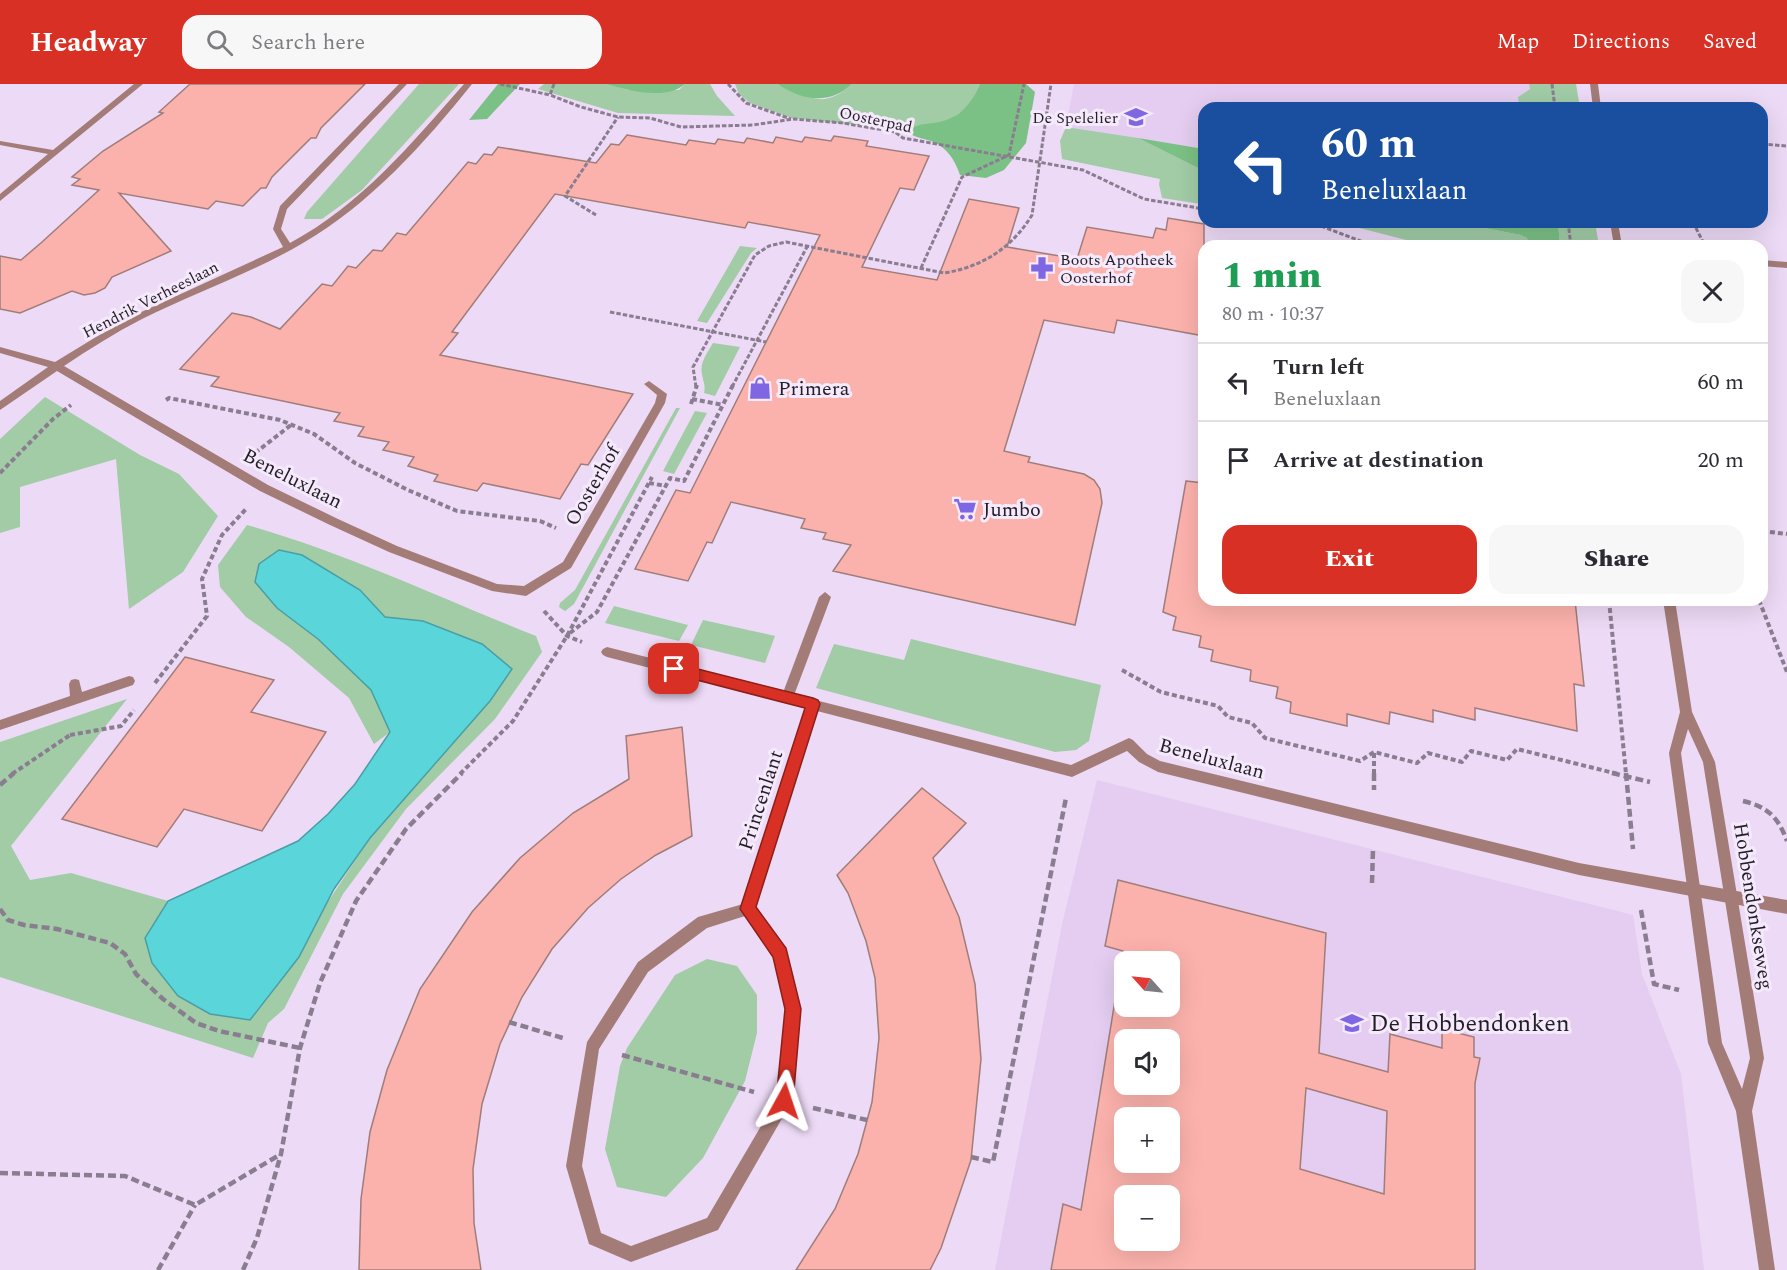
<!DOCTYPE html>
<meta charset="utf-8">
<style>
body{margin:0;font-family:Spectral,serif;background:#f7f7f7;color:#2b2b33;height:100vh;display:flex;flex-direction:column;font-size:22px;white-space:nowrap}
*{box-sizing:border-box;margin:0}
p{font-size:20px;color:#7c7c81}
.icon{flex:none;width:33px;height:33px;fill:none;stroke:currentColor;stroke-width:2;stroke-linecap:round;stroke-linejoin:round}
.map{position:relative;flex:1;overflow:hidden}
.details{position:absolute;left:1198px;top:156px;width:570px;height:366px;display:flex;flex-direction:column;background:#fff;border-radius:18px;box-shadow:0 6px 24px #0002}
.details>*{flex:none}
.banner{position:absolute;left:1198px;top:18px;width:570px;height:126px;border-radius:18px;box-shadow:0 6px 24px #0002;background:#1a4fa0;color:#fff;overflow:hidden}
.needle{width:39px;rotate:297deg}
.fabs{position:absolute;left:1114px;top:867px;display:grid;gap:12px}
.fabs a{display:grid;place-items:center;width:66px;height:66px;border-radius:12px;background:#fff;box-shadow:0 6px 24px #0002;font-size:30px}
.pin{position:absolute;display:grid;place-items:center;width:51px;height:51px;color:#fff;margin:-26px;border-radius:12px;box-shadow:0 3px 9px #0006}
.me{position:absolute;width:66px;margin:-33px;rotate:5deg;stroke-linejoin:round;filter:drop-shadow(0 0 4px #0008)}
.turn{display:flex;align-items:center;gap:21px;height:126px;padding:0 24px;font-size:27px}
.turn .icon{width:78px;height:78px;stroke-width:2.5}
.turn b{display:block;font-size:42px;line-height:51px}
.round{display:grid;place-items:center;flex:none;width:63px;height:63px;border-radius:18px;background:#f7f7f7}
.headline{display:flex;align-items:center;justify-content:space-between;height:102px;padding:0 24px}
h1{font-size:36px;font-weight:800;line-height:45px;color:#1e9e55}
.action{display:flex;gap:12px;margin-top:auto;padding:12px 24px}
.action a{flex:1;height:69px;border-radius:18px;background:#d93025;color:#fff;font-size:24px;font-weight:800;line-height:69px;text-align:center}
.action a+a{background:#f7f7f7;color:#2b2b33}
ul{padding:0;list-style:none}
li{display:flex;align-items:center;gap:18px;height:78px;padding:0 24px;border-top:2px solid #e1e1e2}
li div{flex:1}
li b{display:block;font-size:22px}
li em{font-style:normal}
header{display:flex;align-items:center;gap:36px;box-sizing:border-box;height:84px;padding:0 30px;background:#d93025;color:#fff}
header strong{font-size:28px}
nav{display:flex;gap:33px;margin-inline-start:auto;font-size:21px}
.search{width:420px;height:54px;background:#f7f7f7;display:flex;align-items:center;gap:15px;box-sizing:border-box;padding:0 21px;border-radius:18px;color:#7c7c81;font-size:22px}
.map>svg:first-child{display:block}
.built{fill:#e4cdf0;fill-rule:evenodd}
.green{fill:#a1cca6}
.forest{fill:#7bc085}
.water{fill:#5ad6da;stroke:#4a9ea4;stroke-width:1.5}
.building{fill:#fcb2ac;stroke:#9f7d7a;stroke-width:1.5;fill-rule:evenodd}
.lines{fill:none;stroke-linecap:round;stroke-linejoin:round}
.path-far2{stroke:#8a7d90;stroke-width:3;stroke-dasharray:4.5 2;stroke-linecap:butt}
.path-far1{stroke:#8a7d90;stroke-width:4;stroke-dasharray:5 3;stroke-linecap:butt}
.path{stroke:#8a7d90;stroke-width:4.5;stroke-dasharray:8 4;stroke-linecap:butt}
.service{fill:#a37c78;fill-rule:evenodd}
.minor{fill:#a37c78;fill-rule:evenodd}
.tertiary{fill:#a37c78;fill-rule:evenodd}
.route{fill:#d93025;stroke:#8d1f18;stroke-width:1.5}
.labels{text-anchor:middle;stroke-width:6;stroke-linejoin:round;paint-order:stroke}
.far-poi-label{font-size:16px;fill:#241d27;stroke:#f5eafb;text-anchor:end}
.far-street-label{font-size:16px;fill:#241d27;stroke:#f5eafb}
.poi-label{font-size:20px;fill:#241d27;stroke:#f5eafb;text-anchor:start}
.street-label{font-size:20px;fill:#241d27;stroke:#f5eafb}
.near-poi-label{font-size:24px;fill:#241d27;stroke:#f5eafb;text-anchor:start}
</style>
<header>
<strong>Headway</strong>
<div class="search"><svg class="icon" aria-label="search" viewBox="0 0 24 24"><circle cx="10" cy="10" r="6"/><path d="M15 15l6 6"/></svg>Search here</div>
<nav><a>Map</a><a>Directions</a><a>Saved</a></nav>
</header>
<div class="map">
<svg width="1787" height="1186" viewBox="0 0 1787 1186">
<rect width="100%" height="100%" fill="#eddaf6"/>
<!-- built -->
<g class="built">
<path d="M 1074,0 L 1529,0 L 1530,5 L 1518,13 L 1519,24 L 1204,24 L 1204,65 L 1066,43 Z"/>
<path d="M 1097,696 L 1633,831 L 1642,890 L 1681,990 L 1704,1186 L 995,1186 L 1063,836 ZM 1125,878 L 1170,878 L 1170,922 L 1125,922 ZM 1125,956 L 1170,956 L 1170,1000 L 1125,1000 ZM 1125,1034 L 1170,1034 L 1170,1078 L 1125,1078 ZM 1125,1112 L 1170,1112 L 1170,1156 L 1125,1156 Z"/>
</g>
<!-- green -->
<g class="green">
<path d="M 419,0 L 459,0 L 362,106 L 322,135 L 304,135 L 307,128 Z"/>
<path d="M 544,0 L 606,0 L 629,6 L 679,6 L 685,0 L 710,0 L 717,12 L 735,32 L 618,29 L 538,5 Z"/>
<path d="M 735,0 C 747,0 766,0 778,0 C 808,9 820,29 852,0 L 980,0 L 970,21 L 950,36 L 911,47 L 792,34 L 750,19 L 739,10 Z"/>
<path d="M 1529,0 L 1576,0 L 1580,24 L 1519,24 L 1518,13 L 1530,5 Z"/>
<path d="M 1066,43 L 1138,54 L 1204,87 L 1204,116 L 1200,116 L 1201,120 L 1162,114 L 1159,100 L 1160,95 L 1062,75 L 1060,57 Z"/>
<path d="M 1336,138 L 1453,138 L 1521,151 L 1527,154 L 1529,162 L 1415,162 L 1414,158 Z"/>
<path d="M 1558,138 L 1595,138 L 1599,162 L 1560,162 Z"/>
<path d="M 740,162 L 757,164 L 751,169 L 707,239 L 697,237 Z"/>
<path d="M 713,259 L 740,263 L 715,312 L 704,309 C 706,301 703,298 702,290 C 699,279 708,268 713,259 Z"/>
<path d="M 45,313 L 140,371 L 179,390 L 218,432 L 183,488 L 129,525 L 116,375 L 20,403 L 20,443 L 0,449 L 0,355 Z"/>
<path d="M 676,324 L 680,324 L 574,520 L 565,527 L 559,523 L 560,519 L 575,506 Z"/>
<path d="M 695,327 L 707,329 L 674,390 L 663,387 Z"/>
<path d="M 247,441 C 346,469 440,514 536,552 L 542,568 L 495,635 L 406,725 L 343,810 L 284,925 L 268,939 L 253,974 L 0,893 L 0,658 L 127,615 L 11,762 L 30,796 L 71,789 L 168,817 L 145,854 L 178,912 L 210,930 L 250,936 L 370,754 L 490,617 L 423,537 L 385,533 L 360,506 L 302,471 L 277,524 L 318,555 L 371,606 L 390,648 L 374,660 L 349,614 L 289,563 L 246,533 L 220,503 L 218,481 Z"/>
<path d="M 614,522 L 688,541 L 679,557 L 605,539 Z"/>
<path d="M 703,536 L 775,552 L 765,579 L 691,561 Z"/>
<path d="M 911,555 L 1101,601 L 1089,657 L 1076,666 L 1055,668 L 816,604 L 834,560 L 904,576 Z"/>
<path d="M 707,875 L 737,882 L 757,911 L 757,949 L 745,997 L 703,1074 L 666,1113 L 617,1103 L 605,1065 L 620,982 L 627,964 L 675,891 Z"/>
</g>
<!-- forest -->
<g class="forest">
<path d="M 498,0 L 520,0 L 487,35 L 469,36 Z"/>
<path d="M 606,0 L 685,0 C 666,17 628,6 606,0 Z"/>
<path d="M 778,0 L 852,0 C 829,21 803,17 778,0 Z"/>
<path d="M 980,0 L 1026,0 L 1035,8 L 1026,59 L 1004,86 L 986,94 L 960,91 C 955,76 947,63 931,57 C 925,55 919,54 912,51 L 911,45 C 918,40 925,40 934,39 C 958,36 971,21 980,0 Z"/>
<path d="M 1138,54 L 1204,65 L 1204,87 Z"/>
<path d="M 1453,138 L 1558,138 L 1560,162 L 1529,162 L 1527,154 L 1521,151 Z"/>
</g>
<!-- water -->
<path class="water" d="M 279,466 L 302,471 L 360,506 L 385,533 L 423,537 L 482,560 L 512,585 L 490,617 L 370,754 L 334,805 L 299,873 L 250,936 L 210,930 L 178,912 L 152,879 L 145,854 L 168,817 L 298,757 L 328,730 L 355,700 L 390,648 L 371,606 L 318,555 L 277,524 L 255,498 L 259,480 Z"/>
<!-- building -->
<g class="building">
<path d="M 190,0 L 365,0 L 321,44 L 316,54 L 311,54 L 272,93 L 266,104 L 261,104 L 243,122 L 216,117 L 208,125 L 119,109 L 171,167 L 112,193 L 105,204 L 95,209 L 84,211 L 72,207 L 20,229 L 0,225 L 0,172 L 21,176 L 42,158 L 99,106 L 72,101 L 80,95 L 72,93 L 103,67 L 163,29 L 159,28 Z"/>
<path d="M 627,51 L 686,61 L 689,56 L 715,60 L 718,55 L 744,59 L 747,54 L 773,59 L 776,53 L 802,58 L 805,53 L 831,57 L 834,52 L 868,57 L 866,62 L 929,72 L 914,106 L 900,104 L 862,183 L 937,196 L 969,115 L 1019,124 L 1007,163 L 1077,175 L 1087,143 L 1153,154 L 1156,144 L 1166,146 L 1168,134 L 1204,140 L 1204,252 L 1117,236 L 1114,249 L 1044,236 L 1004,367 L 1030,373 L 1028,378 L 1084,390 L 1094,396 L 1100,405 L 1102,419 L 1075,541 L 833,487 L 851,461 L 823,455 L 826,449 L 801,444 L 805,435 L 731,418 L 712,459 L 707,458 L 688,497 L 635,485 L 676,406 L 690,409 L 820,151 L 748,138 L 745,144 L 555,110 L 452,248 L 458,249 L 440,271 L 633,310 L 588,381 L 581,380 L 560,415 L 483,399 L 477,407 L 434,397 L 438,391 L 408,382 L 414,373 L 383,366 L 389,358 L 358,352 L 364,343 L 334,337 L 340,329 L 211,302 L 219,293 L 180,285 L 232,229 L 251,233 L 280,245 L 322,200 L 332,202 L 348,182 L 356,184 L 373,166 L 382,167 L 397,149 L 406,151 L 468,78 L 476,80 L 484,70 L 492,71 L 498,63 L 596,79 L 611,60 L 619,61 Z"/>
<path d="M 1186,397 L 1204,399 L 1204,516 L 1575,516 L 1584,602 L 1574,600 L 1577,647 L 1475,624 L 1475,636 L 1433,626 L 1433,638 L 1390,628 L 1389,640 L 1347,630 L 1347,642 L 1290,629 L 1291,618 L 1276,614 L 1278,603 L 1250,597 L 1251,586 L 1211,577 L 1213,566 L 1199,563 L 1201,552 L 1173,546 L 1176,533 L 1163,528 Z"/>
<path d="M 185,573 L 274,596 L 251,628 L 326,648 L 262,747 L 184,725 L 157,763 L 62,735 Z"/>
<path d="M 682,643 L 692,752 L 656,771 L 621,795 L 588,824 L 552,865 L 522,913 L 500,960 L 482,1020 L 473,1085 L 474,1139 L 481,1186 L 359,1186 L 361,1115 L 370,1048 L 387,986 L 420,905 L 472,828 L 520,774 L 573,729 L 629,695 L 626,652 Z"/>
<path d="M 922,704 L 966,739 L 933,774 L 959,833 L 975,900 L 981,975 L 971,1076 L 941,1164 L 930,1186 L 796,1186 L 835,1125 L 858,1070 L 872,1018 L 879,954 L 875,894 L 866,857 L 848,809 L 837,791 Z"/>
<path d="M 1118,796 L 1326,849 L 1319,969 L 1388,988 L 1390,950 L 1442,964 L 1442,945 L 1474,953 L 1474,973 L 1480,974 L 1475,999 L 1475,1186 L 1051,1186 L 1063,1120 L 1081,1126 L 1123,867 L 1105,862 ZM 1125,878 L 1170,878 L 1170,922 L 1125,922 ZM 1125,956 L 1170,956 L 1170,1000 L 1125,1000 ZM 1306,1004 L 1387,1027 L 1384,1110 L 1300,1085 ZM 1125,1034 L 1170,1034 L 1170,1078 L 1125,1078 ZM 1125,1112 L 1170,1112 L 1170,1156 L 1125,1156 Z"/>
</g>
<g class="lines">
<!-- path-far2 -->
<g class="path-far2">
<path d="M 500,0 L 550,11"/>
<path d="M 554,0 L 550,11 L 581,23 L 618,33 L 650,34 L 681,43 L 753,41 L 793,35 L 843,39 L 895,48 L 903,54 L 1083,86 L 1144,115 L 1204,125"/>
<path d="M 728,0 L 746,19 L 791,35"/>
<path d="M 1552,0 L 1555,24"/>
<path d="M 1762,60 L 1787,62"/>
<path d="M 596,131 L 565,112 L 618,33"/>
<path d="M 1302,138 L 1318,141 L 1374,162"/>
<path d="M 1568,138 L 1571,162"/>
<path d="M 1693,138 L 1705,162"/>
<path d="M 921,184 L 962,93 L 1009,71 L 1024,0"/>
<path d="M 610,228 L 766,258"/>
<path d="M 696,303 L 693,283 L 755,171 L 769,162 L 786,158 L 944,189 C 982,183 1012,164 1032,131 L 1051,0"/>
<path d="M 732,303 L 808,161"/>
</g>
<!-- path-far1 -->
<g class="path-far1">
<path d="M 692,315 L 723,321"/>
<path d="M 166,316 L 169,314 L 280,336 L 314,350 L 355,379 L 408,406 L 457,427 L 540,437 L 556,444"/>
<path d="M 691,320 L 697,301"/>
<path d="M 255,369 L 291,341"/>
<path d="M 0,389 L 53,335 L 71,321"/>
<path d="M 649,399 L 666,402"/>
<path d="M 1762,447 L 1787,450"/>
<path d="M 1609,516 L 1626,690"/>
<path d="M 1759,516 L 1787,588"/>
<path d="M 544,527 L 567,552 L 582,558"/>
<path d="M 570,549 L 597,528 L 670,394 L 684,397 L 733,301"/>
<path d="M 1122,586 L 1161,608 L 1218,622 L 1228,633 L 1252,639 L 1265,654 L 1360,677 L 1374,668 L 1417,679 L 1428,669 L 1462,678 L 1471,667 L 1507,676 L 1517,665 L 1618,690"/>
<path d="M 155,599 L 207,532 L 202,495 L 222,451 L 246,425"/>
<path d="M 70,651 L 121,642 L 134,626"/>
<path d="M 1374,669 L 1374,690"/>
<path d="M 12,690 L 70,651"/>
<path d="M 460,690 L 513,637 L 567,552 L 652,393"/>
</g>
<!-- path -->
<g class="path">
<path d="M 1374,689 L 1374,706"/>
<path d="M 1612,689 L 1650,698"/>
<path d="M 1626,689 L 1633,765"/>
<path d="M 0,701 L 14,689"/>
<path d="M 1743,717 C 1768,723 1778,733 1787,757"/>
<path d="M 1372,799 L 1373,765"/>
<path d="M 0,825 L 8,836 L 24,841 L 57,845 L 110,859 L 125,870 L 136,890 L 163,915 L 196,939 L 219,947 L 300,964"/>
<path d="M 1641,826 L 1654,900 L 1679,906"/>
<path d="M 509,938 L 566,955"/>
<path d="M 622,971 L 754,1008"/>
<path d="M 813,1024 L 867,1036"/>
<path d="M 971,1073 L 993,1078 L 1066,714"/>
<path d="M 0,1089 L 125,1092 L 195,1121 L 281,1070"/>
<path d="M 158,1186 L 195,1121"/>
<path d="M 243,1186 L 257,1154 L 281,1070 L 300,964 L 320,899 L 356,817 L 406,745 L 462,689"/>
</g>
<!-- service -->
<g class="service">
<path d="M 825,508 L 831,513 L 793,614 L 791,618 L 787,619 L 783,618 L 781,614 L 819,513 Z"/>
<path d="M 129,592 L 133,593 L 135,597 L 133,601 L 0,646 L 0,636 L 70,612 L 69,600 L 71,596 L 75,595 L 79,596 L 82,608 Z"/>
</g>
<!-- minor -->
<g class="minor">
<path d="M 134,0 L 143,0 L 0,117 L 0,110 L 48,70 L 0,61 L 0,57 L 53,66 Z"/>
<path d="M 399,0 L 407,0 L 287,125 L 281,145 L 290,159 C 361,121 411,60 464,0 L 472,0 C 424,60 370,120 303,159 C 252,189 195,209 142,235 C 115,249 89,265 64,282 L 268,401 L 338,435 L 397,462 L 497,500 L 524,502 L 563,478 L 655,319 L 657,311 L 644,300 L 649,297 L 667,310 L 665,319 L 571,484 L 526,512 L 492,507 L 389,468 L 330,441 L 260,407 L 57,287 L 0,326 L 0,317 L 48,283 L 0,269 L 0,263 L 55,278 L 96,253 L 137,230 L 283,163 L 273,145 L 280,122 Z"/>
<path d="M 1762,176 L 1787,178 L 1787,184 L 1762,182 Z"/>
<path d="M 607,563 L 1071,681 L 1129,654 L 1133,656 L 1147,670 L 1160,677 L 1579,779 L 1787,816 L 1787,830 L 1579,791 L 1158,688 L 1139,678 L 1127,667 L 1072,693 L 817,627 L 755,824 L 785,865 L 800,925 L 792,1017 L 718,1146 L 631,1178 L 589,1160 L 566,1082 L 587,958 L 638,878 L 698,833 L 743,820 L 806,624 L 607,573 L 603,571 L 601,568 L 603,565 ZM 745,832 L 774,873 L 786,925 L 777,1015 L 707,1134 L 631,1162 L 601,1149 L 582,1082 L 599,965 L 648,888 L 707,844 Z"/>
</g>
<!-- tertiary -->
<g class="tertiary">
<path d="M 1590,0 L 1598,0 L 1601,24 L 1593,24 Z"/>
<path d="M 1610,138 L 1618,138 L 1622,162 L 1614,162 Z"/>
<path d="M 1663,516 L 1675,516 L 1692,628 L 1715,678 L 1764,974 L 1752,1027 L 1775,1186 L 1759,1186 L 1736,1027 L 1708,959 L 1669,669 L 1680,628 ZM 1688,645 L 1703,678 L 1750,974 L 1742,1005 L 1722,959 L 1681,669 Z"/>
</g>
</g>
<!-- route -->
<path class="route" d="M 674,579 L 813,614 L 818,616 L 820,620 L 756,823 L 786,864 L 801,925 L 793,1017 L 790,1023 L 784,1026 L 778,1023 L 776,1017 L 785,925 L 773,873 L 740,825 L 805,624 L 670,589 L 668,585 L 670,581 Z"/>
<!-- icons -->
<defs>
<g id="school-bare" transform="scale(1.8)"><path d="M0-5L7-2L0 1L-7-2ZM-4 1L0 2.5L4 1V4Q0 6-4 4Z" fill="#7f66e2" stroke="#f5eafb" stroke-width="2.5" paint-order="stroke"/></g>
<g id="pharmacy-bare" transform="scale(1.8)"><path d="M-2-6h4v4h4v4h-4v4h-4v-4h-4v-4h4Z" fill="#7f66e2" stroke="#f5eafb" stroke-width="2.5" paint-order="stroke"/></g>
<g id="shop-bare" transform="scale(1.8)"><path d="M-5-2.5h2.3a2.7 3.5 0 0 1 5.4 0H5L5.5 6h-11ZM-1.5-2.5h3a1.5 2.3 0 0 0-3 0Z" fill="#7f66e2" stroke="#f5eafb" stroke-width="2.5" paint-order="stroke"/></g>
<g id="supermarket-bare" transform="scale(1.8)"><path d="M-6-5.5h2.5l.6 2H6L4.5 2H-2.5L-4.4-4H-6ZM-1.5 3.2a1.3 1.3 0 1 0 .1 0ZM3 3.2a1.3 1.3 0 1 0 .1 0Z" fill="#7f66e2" stroke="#f5eafb" stroke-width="2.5" paint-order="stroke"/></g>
</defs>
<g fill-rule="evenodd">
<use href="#school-bare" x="1136" y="33"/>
<use href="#pharmacy-bare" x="1042" y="184"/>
<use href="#shop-bare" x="760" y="304"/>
<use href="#supermarket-bare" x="965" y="425"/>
<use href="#school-bare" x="1352" y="939"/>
</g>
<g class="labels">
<!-- far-poi labels -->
<g class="far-poi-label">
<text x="1118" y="39">De Spelelier</text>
<text x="1060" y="181" text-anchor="start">Boots Apotheek<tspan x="1060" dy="18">Oosterhof</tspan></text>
</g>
<!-- far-street labels -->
<g class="far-street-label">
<text transform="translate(876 35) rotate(12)" y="6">Oosterpad</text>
<text transform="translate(150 215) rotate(-27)" y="6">Hendrik Verheeslaan</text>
</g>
<!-- poi labels -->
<g class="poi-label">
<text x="778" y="311">Primera</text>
<text x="983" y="432">Jumbo</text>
</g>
<!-- street labels -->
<g class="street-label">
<text transform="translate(293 394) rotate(27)" y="7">Beneluxlaan</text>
<text transform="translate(592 401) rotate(-60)" y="7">Oosterhof</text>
<text transform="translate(1212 674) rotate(15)" y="7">Beneluxlaan</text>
<text transform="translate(760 716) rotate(-72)" y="7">Princenlant</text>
<text transform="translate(1754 822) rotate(81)" y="7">Hobbendonkseweg</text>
</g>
<!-- near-poi labels -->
<g class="near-poi-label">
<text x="1370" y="947">De Hobbendonken</text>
</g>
</g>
</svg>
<div class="fabs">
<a><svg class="needle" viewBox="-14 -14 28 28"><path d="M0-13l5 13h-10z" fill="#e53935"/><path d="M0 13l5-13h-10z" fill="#7c7c81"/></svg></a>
<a><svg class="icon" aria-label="sound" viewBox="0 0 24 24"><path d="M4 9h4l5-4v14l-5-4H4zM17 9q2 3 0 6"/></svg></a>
<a>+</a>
<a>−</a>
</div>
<div class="pin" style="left:674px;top:585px;background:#d93025"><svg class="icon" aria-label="arrive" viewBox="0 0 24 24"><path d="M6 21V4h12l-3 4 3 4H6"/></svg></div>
<svg class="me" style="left:784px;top:1017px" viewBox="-20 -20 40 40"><path d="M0-17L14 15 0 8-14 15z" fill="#d93025" stroke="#fff" stroke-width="4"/></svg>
<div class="banner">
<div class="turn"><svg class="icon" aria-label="left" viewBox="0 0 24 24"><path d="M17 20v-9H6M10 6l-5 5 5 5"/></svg><div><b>60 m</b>Beneluxlaan</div></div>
</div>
<section class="details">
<div class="headline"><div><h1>1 min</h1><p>80 m · 10:37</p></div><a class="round"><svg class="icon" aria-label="close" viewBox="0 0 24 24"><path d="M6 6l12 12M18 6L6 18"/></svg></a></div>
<ul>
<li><svg class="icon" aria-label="left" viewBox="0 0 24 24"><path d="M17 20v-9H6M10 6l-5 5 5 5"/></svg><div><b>Turn left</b><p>Beneluxlaan</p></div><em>60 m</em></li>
<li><svg class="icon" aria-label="arrive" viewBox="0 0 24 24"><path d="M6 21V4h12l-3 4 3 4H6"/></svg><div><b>Arrive at destination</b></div><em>20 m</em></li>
</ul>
<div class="action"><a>Exit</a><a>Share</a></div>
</section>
</div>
